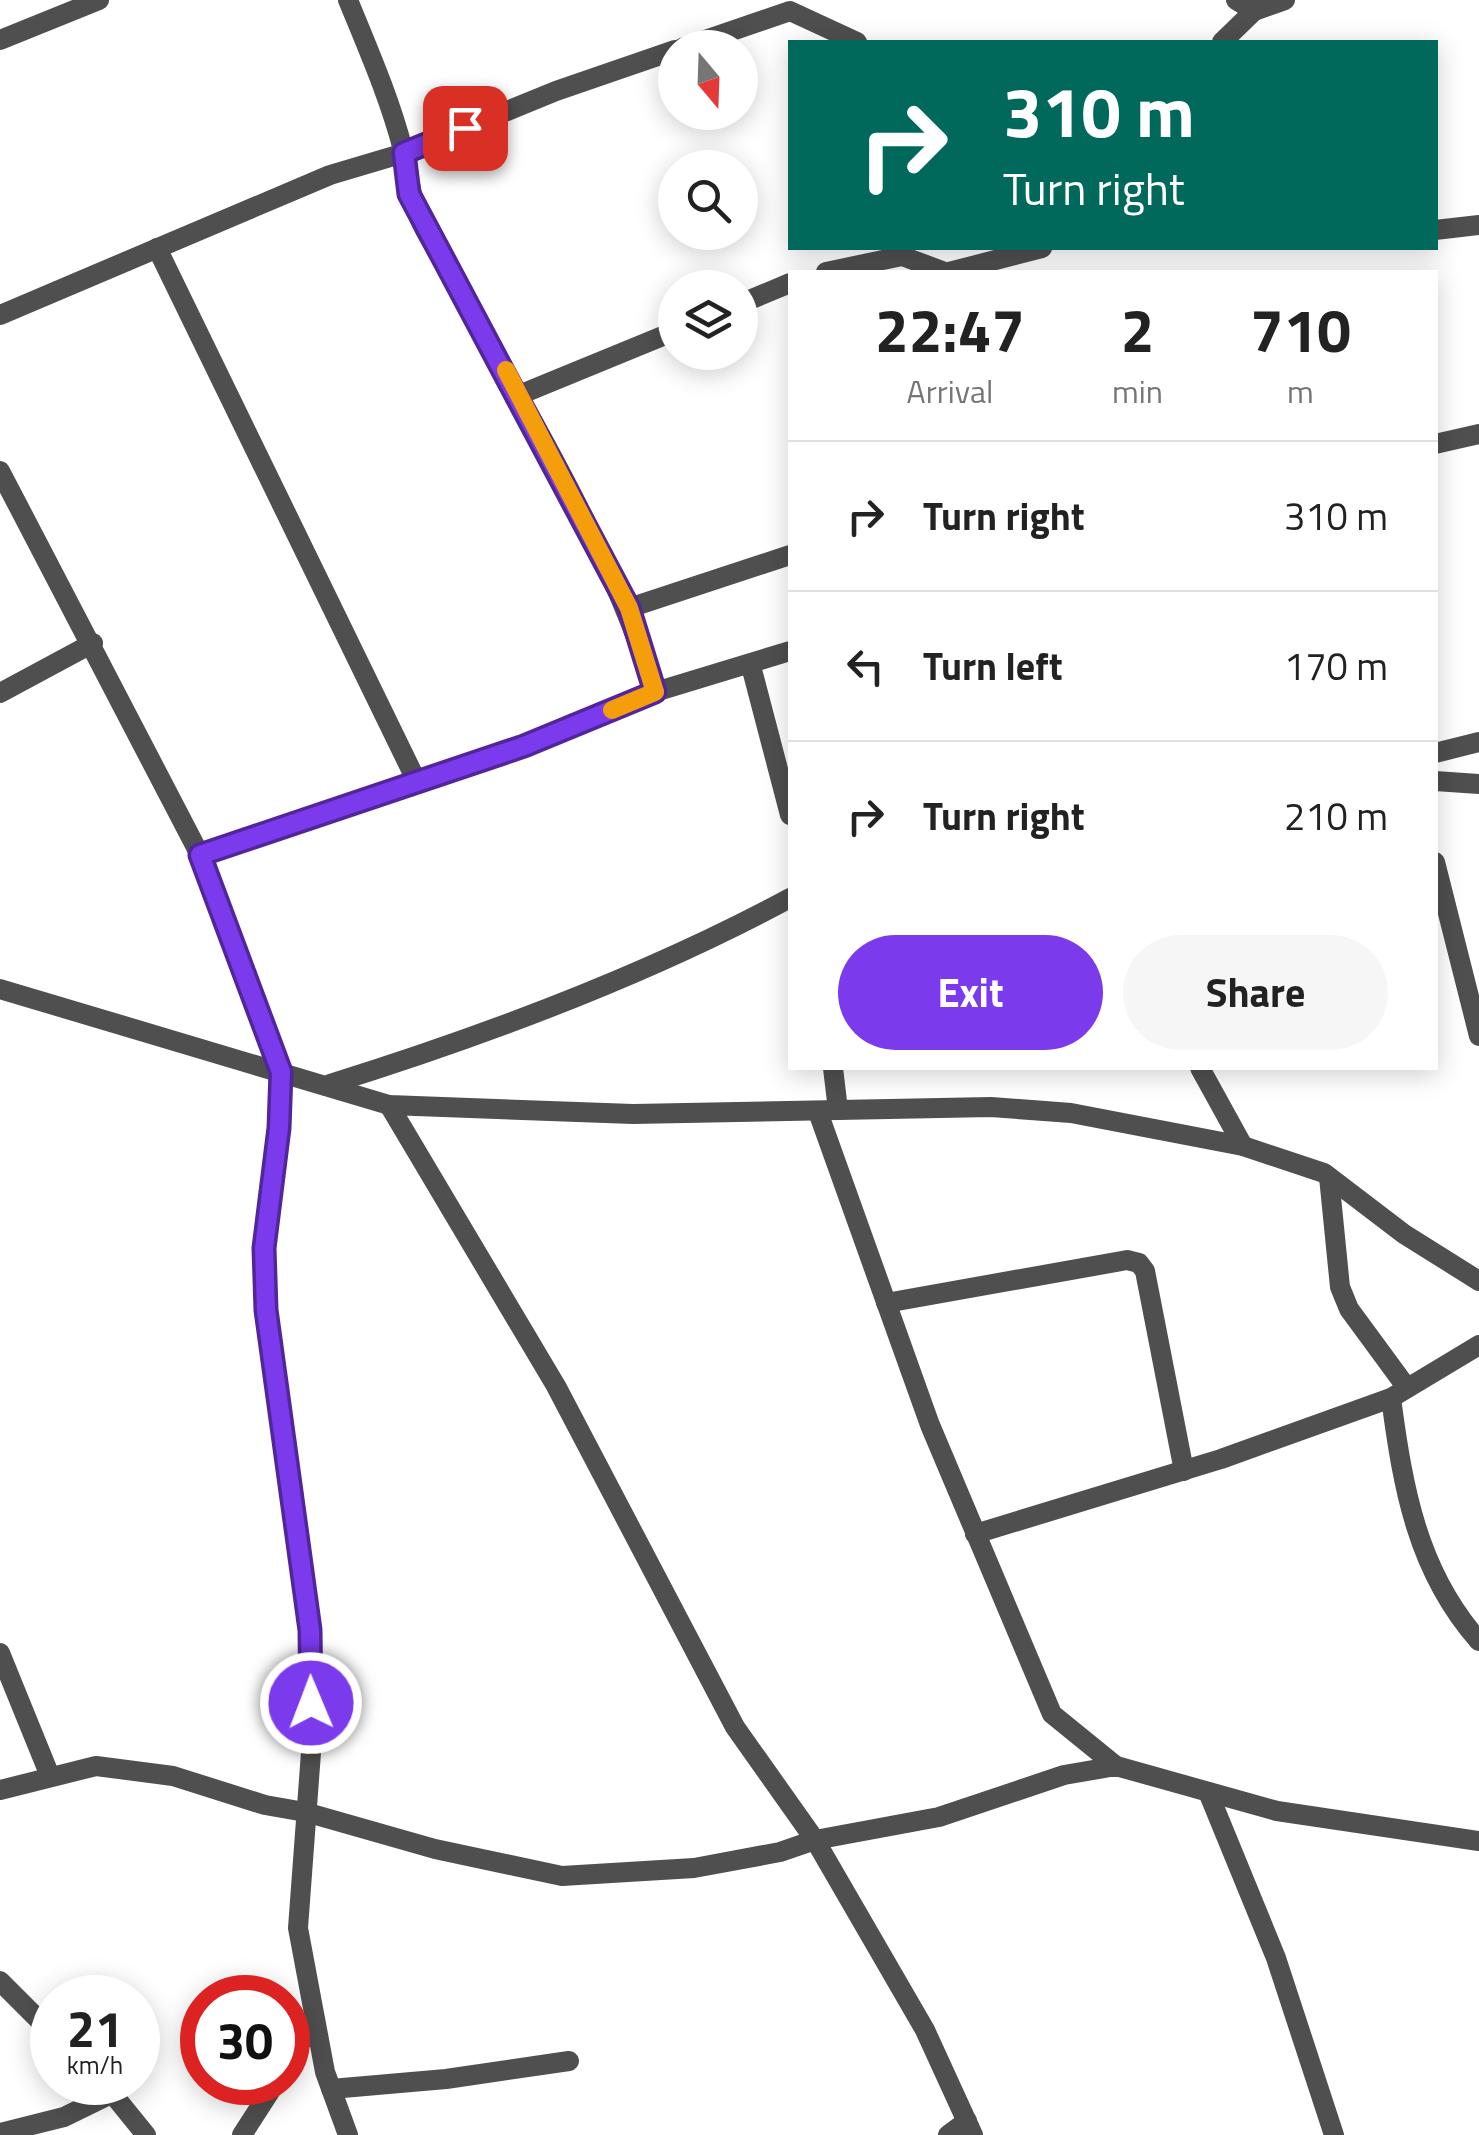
<!DOCTYPE html>
<style>
body{margin:0;font-family:"Titillium Web",sans-serif;background:#f6f6f6;color:#222;height:100vh;display:flex;flex-direction:column;font-size:38px;white-space:nowrap}
*{box-sizing:border-box;margin:0}
p{font-size:32px;color:#767676}
.icon{flex:none;width:55px;height:55px;fill:none;stroke:currentColor;stroke-width:2;stroke-linecap:round;stroke-linejoin:round}
.map{position:relative;flex:1;overflow:hidden}
.panel{position:absolute;left:788px;top:270px;width:650px;height:800px;display:flex;flex-direction:column;background:#fff;border-radius:0px;box-shadow:0 5px 25px #0003}
.panel>*{flex:none}
.hud{position:absolute;left:788px;top:40px;width:650px;height:210px;border-radius:0px;box-shadow:0 5px 25px #0003;background:#00695c;color:#fff;overflow:hidden}
.needle{width:65px;rotate:161deg}
.controls{position:absolute;left:658px;top:30px;display:grid;gap:20px}
.controls a{display:grid;place-items:center;width:100px;height:100px;border-radius:50%;background:#fff;box-shadow:0 5px 25px #0003;font-size:50px}
.speed{position:absolute;left:30px;top:1975px;display:flex;gap:20px;font-size:50px;font-weight:700;text-align:center}
.speed>*{display:grid;place-content:center;width:130px;height:130px;border-radius:50%;background:#fff;box-shadow:0 5px 25px #0003;line-height:1}
.speed small{font-size:25px;font-weight:400}
.speed .limit{border:15px solid #d22;background:#fff;color:#111}
.pin{position:absolute;display:grid;place-items:center;width:85px;height:85px;color:#fff;margin:-42px;border-radius:20px;box-shadow:0 5px 15px #0006}
.me{position:absolute;width:110px;margin:-55px;rotate:359deg;stroke-linejoin:round;filter:drop-shadow(0 0 8px #0008)}
.turn{display:flex;align-items:center;gap:35px;height:210px;padding:0 50px;font-size:45px}
.turn .icon{width:130px;height:130px;stroke-width:2.5}
.turn b{display:block;font-size:70px;line-height:85px}
.eta{display:flex;justify-content:space-evenly;align-items:center;height:170px;text-align:center}
.eta b{font-size:60px;font-weight:700;line-height:70px}
.cta{display:flex;gap:20px;margin-top:auto;padding:20px 50px}
.cta a{flex:1;height:115px;border-radius:60px;background:#7c3aed;color:#fff;font-size:40px;font-weight:700;line-height:115px;text-align:center}
.cta a+a{background:#f6f6f6;color:#222}
ul{padding:0;list-style:none}
li{display:flex;align-items:center;gap:30px;height:150px;padding:0 50px;border-top:2px solid #e0e0e0}
li div{flex:1}
li b{display:block;font-size:38px}
li em{font-style:normal}
.map>svg:first-child{display:block}
.lines{fill:none;stroke-linecap:round;stroke-linejoin:round}
.minor{stroke:#4f4f4f;stroke-width:20}
.route-casing{stroke:#51269a;stroke-width:25}
.route{stroke:#7c3aed;stroke-width:18}
.slow{stroke:#f59e0b;stroke-width:18}
</style>
<div class="map">
<svg width="1479" height="2135" viewBox="0 0 1479 2135">
<rect width="100%" height="100%" fill="#fff"/>
<g class="lines">
<!-- minor -->
<g class="minor">
<path d="M 348,0 C 368,49 390,99 403,150 C 410,178 411,204 425,230 C 508,380 603,527 655,692"/>
<path d="M 1236,0 L 1254,11"/>
<path d="M 0,40 L 99,0"/>
<path d="M 1222,42 L 1254,11 L 1285,0"/>
<path d="M 682,48 L 790,11 L 857,42"/>
<path d="M 1435,230 L 1479,225"/>
<path d="M 157,248 L 417,782"/>
<path d="M 826,272 L 902,256 L 945,272"/>
<path d="M 949,272 L 1042,248"/>
<path d="M 740,304 L 790,283"/>
<path d="M 0,315 L 330,175 L 404,153 L 556,91 L 675,50"/>
<path d="M 519,395 L 675,331"/>
<path d="M 1435,444 L 1479,434"/>
<path d="M 0,471 L 200,855 L 281,1072 L 279,1128 L 264,1248 L 266,1309 L 309,1630 L 312,1739 L 298,1928 L 325,2072 L 348,2135"/>
<path d="M 629,608 L 790,555"/>
<path d="M 751,666 L 790,815"/>
<path d="M 0,693 L 93,643"/>
<path d="M 1435,753 L 1479,742"/>
<path d="M 1435,781 L 1479,784"/>
<path d="M 200,855 L 524,746 L 655,692 L 790,651"/>
<path d="M 1435,862 L 1479,1036"/>
<path d="M 0,989 L 389,1105 L 633,1114 L 991,1107 L 1071,1113 L 1243,1146 L 1324,1173 L 1404,1234 L 1479,1281"/>
<path d="M 833,1068 L 838,1110"/>
<path d="M 1200,1068 L 1243,1146"/>
<path d="M 330,1084 C 487,1035 645,976 790,898"/>
<path d="M 389,1105 L 556,1386 L 735,1727 L 815,1840 L 925,2030 L 973,2135"/>
<path d="M 818,1112 L 930,1425 L 1052,1714 L 1116,1766"/>
<path d="M 1329,1177 L 1340,1287 L 1349,1309 L 1407,1388"/>
<path d="M 886,1303 L 1127,1260 L 1139,1263 L 1145,1271 L 1184,1471"/>
<path d="M 1391,1398 C 1403,1488 1417,1571 1479,1641"/>
<path d="M 975,1534 L 1221,1459 L 1391,1398 L 1479,1345"/>
<path d="M 0,1653 L 50,1776"/>
<path d="M 0,1790 L 96,1766 L 173,1776 L 265,1805 L 305,1812 L 435,1849 L 562,1876 L 694,1868 L 780,1852 L 815,1840 L 939,1817 L 1064,1775 L 1116,1766 L 1277,1811 L 1479,1841"/>
<path d="M 1208,1792 L 1276,1958 L 1334,2135"/>
<path d="M 0,1981 L 52,2033"/>
<path d="M 288,2063 L 313,2022"/>
<path d="M 103,2082 L 146,2135"/>
<path d="M 331,2089 L 446,2079 L 569,2061"/>
<path d="M 0,2133 L 64,2117 L 113,2093"/>
<path d="M 242,2135 L 276,2082"/>
<path d="M 948,2135 L 967,2121"/>
</g>
</g>
<g class="lines">
<!-- route casing -->
<g class="route-casing">
<path id="route" d="M 311,1703 L 310,1630 L 266,1310 L 264,1248 L 279,1128 L 281,1072 L 200,855 L 524,746 L 655,692 L 629,608 L 409,194 L 404,153 L 465,128"/>
</g>
<!-- route -->
<use href="#route" class="route"/>
<!-- slow -->
<path class="slow" d="M 506,370 L 629,608 L 655,692 L 612,710"/>
</g>
</svg>
<div class="controls">
<a><svg class="needle" viewBox="-14 -14 28 28"><path d="M0-13l5 13h-10z" fill="#e53935"/><path d="M0 13l5-13h-10z" fill="#767676"/></svg></a>
<a><svg class="icon" aria-label="search" viewBox="0 0 24 24"><circle cx="10" cy="10" r="6"/><path d="M15 15l6 6"/></svg></a>
<a><svg class="icon" aria-label="layers" viewBox="0 0 24 24"><path d="M12 4l9 5-9 5-9-5zM3 14l9 5 9-5"/></svg></a>
</div>
<div class="speed"><div>21<small>km/h</small></div><div class="limit">30</div></div>
<div class="pin" style="left:465px;top:128px;background:#d93025"><svg class="icon" aria-label="arrive" viewBox="0 0 24 24"><path d="M6 21V4h12l-3 4 3 4H6"/></svg></div>
<svg class="me" style="left:311px;top:1703px" viewBox="-20 -20 40 40"><circle r="17" fill="#7c3aed" stroke="#fff" stroke-width="3"/><path d="M0-11L8 9 0 5-8 9z" fill="#fff"/></svg>
<div class="hud">
<div class="turn"><svg class="icon" aria-label="right" viewBox="0 0 24 24"><path d="M7 20v-9h11M14 6l5 5-5 5"/></svg><div><b>310 m</b>Turn right</div></div>
</div>
<section class="panel">
<div class="eta">
<div><b>22:47</b><p>Arrival</p></div>
<div><b>2</b><p>min</p></div>
<div><b>710</b><p>m</p></div>
</div>
<ul>
<li><svg class="icon" aria-label="right" viewBox="0 0 24 24"><path d="M7 20v-9h11M14 6l5 5-5 5"/></svg><div><b>Turn right</b></div><em>310 m</em></li>
<li><svg class="icon" aria-label="left" viewBox="0 0 24 24"><path d="M17 20v-9H6M10 6l-5 5 5 5"/></svg><div><b>Turn left</b></div><em>170 m</em></li>
<li><svg class="icon" aria-label="right" viewBox="0 0 24 24"><path d="M7 20v-9h11M14 6l5 5-5 5"/></svg><div><b>Turn right</b></div><em>210 m</em></li>
</ul>
<div class="cta"><a>Exit</a><a>Share</a></div>
</section>
</div>
